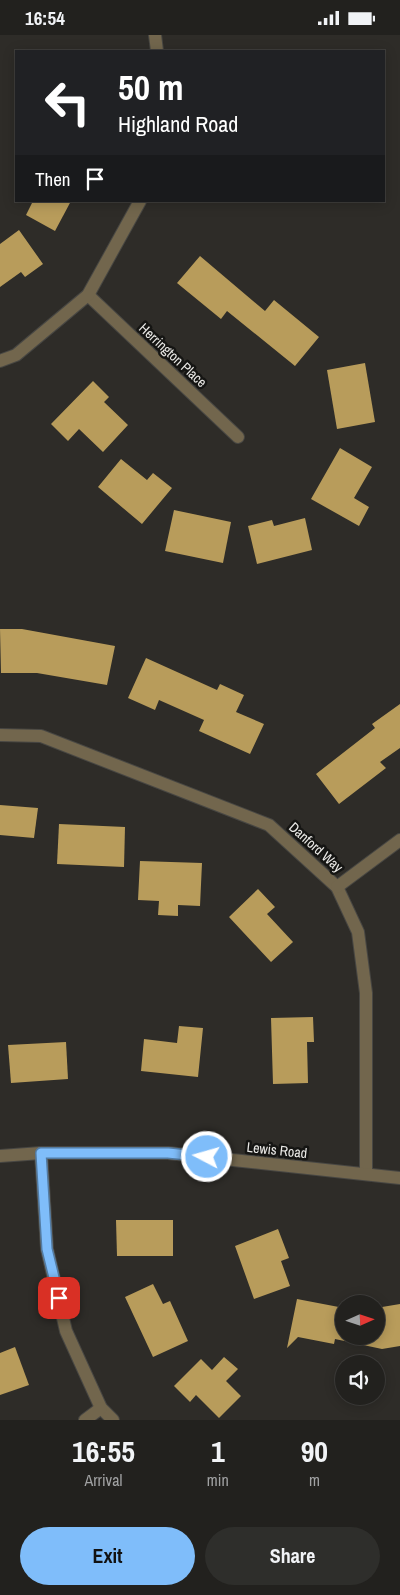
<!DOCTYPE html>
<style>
body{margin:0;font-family:"Archivo Narrow",sans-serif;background:#2e2e2b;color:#f1f3f6;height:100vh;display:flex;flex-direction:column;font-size:19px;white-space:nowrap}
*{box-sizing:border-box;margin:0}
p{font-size:16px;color:#a2a3a4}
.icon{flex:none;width:28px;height:28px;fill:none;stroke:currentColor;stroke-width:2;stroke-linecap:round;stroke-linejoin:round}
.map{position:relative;height:1385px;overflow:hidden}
.sheet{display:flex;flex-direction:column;background:#22211e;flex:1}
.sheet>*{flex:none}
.banner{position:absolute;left:15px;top:15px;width:370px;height:152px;border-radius:0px;box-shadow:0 2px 12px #0003,0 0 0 1px #3f3e3c;background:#202124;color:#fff;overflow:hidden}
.needle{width:32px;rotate:87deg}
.controls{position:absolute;left:335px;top:1260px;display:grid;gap:10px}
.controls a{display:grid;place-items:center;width:50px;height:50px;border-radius:50%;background:#22211e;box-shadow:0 2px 12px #0003,0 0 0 1px #3f3e3c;font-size:25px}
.pin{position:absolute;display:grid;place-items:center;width:42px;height:42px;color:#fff;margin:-21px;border-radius:10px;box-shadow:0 2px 8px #0006}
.me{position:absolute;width:55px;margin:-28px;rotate:276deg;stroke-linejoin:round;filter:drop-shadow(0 0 4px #0008)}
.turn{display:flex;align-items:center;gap:18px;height:105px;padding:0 20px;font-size:22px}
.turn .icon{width:65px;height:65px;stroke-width:2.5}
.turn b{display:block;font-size:35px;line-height:42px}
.then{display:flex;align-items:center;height:48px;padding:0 20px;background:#0003;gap:10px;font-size:19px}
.eta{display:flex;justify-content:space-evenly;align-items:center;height:85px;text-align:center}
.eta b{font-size:30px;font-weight:700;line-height:35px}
.primary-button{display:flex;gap:10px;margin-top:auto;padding:10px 20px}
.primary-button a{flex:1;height:58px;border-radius:30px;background:#7fbdfa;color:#111;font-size:20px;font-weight:700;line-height:58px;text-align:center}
.primary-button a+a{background:#2e2e2b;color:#f1f3f6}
.status{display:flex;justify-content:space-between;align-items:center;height:35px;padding:0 25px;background:#22211e;direction:ltr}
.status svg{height:14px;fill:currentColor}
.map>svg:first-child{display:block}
.building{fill:#b89c5b}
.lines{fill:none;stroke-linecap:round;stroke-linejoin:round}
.minor-casing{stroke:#484743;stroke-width:14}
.minor{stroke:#72664d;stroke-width:12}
.route-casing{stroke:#537ba2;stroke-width:12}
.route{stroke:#7fbdfa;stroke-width:9}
.labels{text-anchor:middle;stroke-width:5;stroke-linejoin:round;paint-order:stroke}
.street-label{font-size:14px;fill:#ebeae7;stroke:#151513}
</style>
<div class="status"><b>16:54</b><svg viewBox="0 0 49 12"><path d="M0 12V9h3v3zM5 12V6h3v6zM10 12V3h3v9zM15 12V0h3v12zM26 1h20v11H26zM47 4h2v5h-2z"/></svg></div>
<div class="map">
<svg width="400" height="1385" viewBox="0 0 400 1385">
<rect width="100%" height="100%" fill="#2e2c28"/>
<!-- building -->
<g class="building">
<path d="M 33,166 L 71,166 L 55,196 L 26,180 Z"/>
<path d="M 19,195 L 43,229 L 25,242 L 21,237 L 0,252 L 0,209 Z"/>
<path d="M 200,221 L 265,276 L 274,265 L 319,302 L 295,331 L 227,276 L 221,284 L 177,248 Z"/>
<path d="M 365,328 L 375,387 L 337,394 L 327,335 Z"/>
<path d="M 93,346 L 109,362 L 104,367 L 128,390 L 103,417 L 79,394 L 68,406 L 51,389 Z"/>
<path d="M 340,413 L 372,432 L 354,463 L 369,472 L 359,491 L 311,464 Z"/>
<path d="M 121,424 L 147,445 L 153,438 L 172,453 L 142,489 L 98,452 Z"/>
<path d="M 174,475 L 231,487 L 223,528 L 165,516 Z"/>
<path d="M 305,483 L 312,515 L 257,529 L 248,491 L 272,485 L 274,491 Z"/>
<path d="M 0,594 L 22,594 L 115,611 L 107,650 L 37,638 L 1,638 Z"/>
<path d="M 146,623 L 217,655 L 220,649 L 244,660 L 236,677 L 264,689 L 250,719 L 199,696 L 204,685 L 159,665 L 155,675 L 128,663 Z"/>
<path d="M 400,669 L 400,713 L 380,727 L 386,733 L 339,769 L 316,739 L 375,693 L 372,689 Z"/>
<path d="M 0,770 L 38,773 L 34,803 L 0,800 Z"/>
<path d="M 59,789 L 125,792 L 124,832 L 57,829 Z"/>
<path d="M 140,826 L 202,828 L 200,871 L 178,870 L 178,881 L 158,880 L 159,866 L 138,865 Z"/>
<path d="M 258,854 L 275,872 L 267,879 L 293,907 L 271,927 L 229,882 Z"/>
<path d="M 313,982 L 314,1007 L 307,1007 L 308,1048 L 273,1049 L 271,983 Z"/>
<path d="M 179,991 L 203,993 L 198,1042 L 141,1036 L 144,1004 L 177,1008 Z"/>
<path d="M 66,1007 L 68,1044 L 11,1048 L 8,1010 Z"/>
<path d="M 116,1185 L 173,1185 L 173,1221 L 117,1221 Z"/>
<path d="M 278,1194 L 289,1223 L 281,1226 L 290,1251 L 254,1264 L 235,1211 Z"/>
<path d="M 153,1249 L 163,1269 L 170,1266 L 188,1306 L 153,1322 L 125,1262 Z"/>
<path d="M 297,1264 L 344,1273 L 344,1301 L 376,1301 L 376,1273 L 400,1269 L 400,1311 L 382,1314 L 335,1304 L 334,1309 L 298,1302 L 287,1313 Z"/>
<path d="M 15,1312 L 29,1350 L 0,1360 L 0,1318 Z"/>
<path d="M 224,1322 L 238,1334 L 226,1346 L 241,1361 L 219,1383 L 196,1360 L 190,1367 L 174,1351 L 201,1324 L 212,1335 Z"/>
</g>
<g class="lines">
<!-- minor casing -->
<g class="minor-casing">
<g id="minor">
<path d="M 155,0 L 157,16"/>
<path d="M 88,260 L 238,402"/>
<path d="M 0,326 L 16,320 L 88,260 L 140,166"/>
<path d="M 0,700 L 41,701 L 269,790 L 337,852 L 358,897 L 366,958 L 366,1139"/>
<path d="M 337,852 L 400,805"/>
<path d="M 41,1118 L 47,1214 L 66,1296 L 101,1373 L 113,1385"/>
<path d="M 0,1121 L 41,1118 L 168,1118 L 400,1143"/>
<path d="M 85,1385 L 101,1373"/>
</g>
</g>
<!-- minor -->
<use href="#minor" class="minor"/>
</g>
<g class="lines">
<!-- route casing -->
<g class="route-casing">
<path id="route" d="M 59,1263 L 47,1214 L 41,1118 L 168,1118 L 207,1122"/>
</g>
<!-- route -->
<use href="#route" class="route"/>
</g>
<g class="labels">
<!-- street labels -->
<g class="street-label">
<text transform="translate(173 320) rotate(43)" y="5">Herrington Place</text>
<text transform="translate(316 812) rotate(42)" y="5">Danford Way</text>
<text transform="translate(277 1115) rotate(6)" y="5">Lewis Road</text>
</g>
</g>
</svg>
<div class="controls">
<a><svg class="needle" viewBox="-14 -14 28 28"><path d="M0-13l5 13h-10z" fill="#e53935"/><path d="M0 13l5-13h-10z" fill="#a2a3a4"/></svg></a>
<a><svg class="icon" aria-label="sound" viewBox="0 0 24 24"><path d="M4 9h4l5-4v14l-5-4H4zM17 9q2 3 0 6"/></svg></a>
</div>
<div class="pin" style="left:59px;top:1263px;background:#d93025"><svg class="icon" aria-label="arrive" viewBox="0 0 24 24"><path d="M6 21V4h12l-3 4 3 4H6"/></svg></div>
<svg class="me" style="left:207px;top:1122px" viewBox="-20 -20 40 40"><circle r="17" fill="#7fbdfa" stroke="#fff" stroke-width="3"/><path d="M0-11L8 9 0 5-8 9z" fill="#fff"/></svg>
<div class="banner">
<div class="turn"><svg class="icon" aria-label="left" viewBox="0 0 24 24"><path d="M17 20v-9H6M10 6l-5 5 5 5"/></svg><div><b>50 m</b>Highland Road</div></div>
<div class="then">Then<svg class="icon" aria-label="arrive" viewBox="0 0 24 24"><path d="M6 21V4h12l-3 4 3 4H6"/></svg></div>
</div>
</div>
<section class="sheet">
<div class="eta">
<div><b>16:55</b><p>Arrival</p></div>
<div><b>1</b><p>min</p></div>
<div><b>90</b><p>m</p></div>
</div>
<div class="primary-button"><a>Exit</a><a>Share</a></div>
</section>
